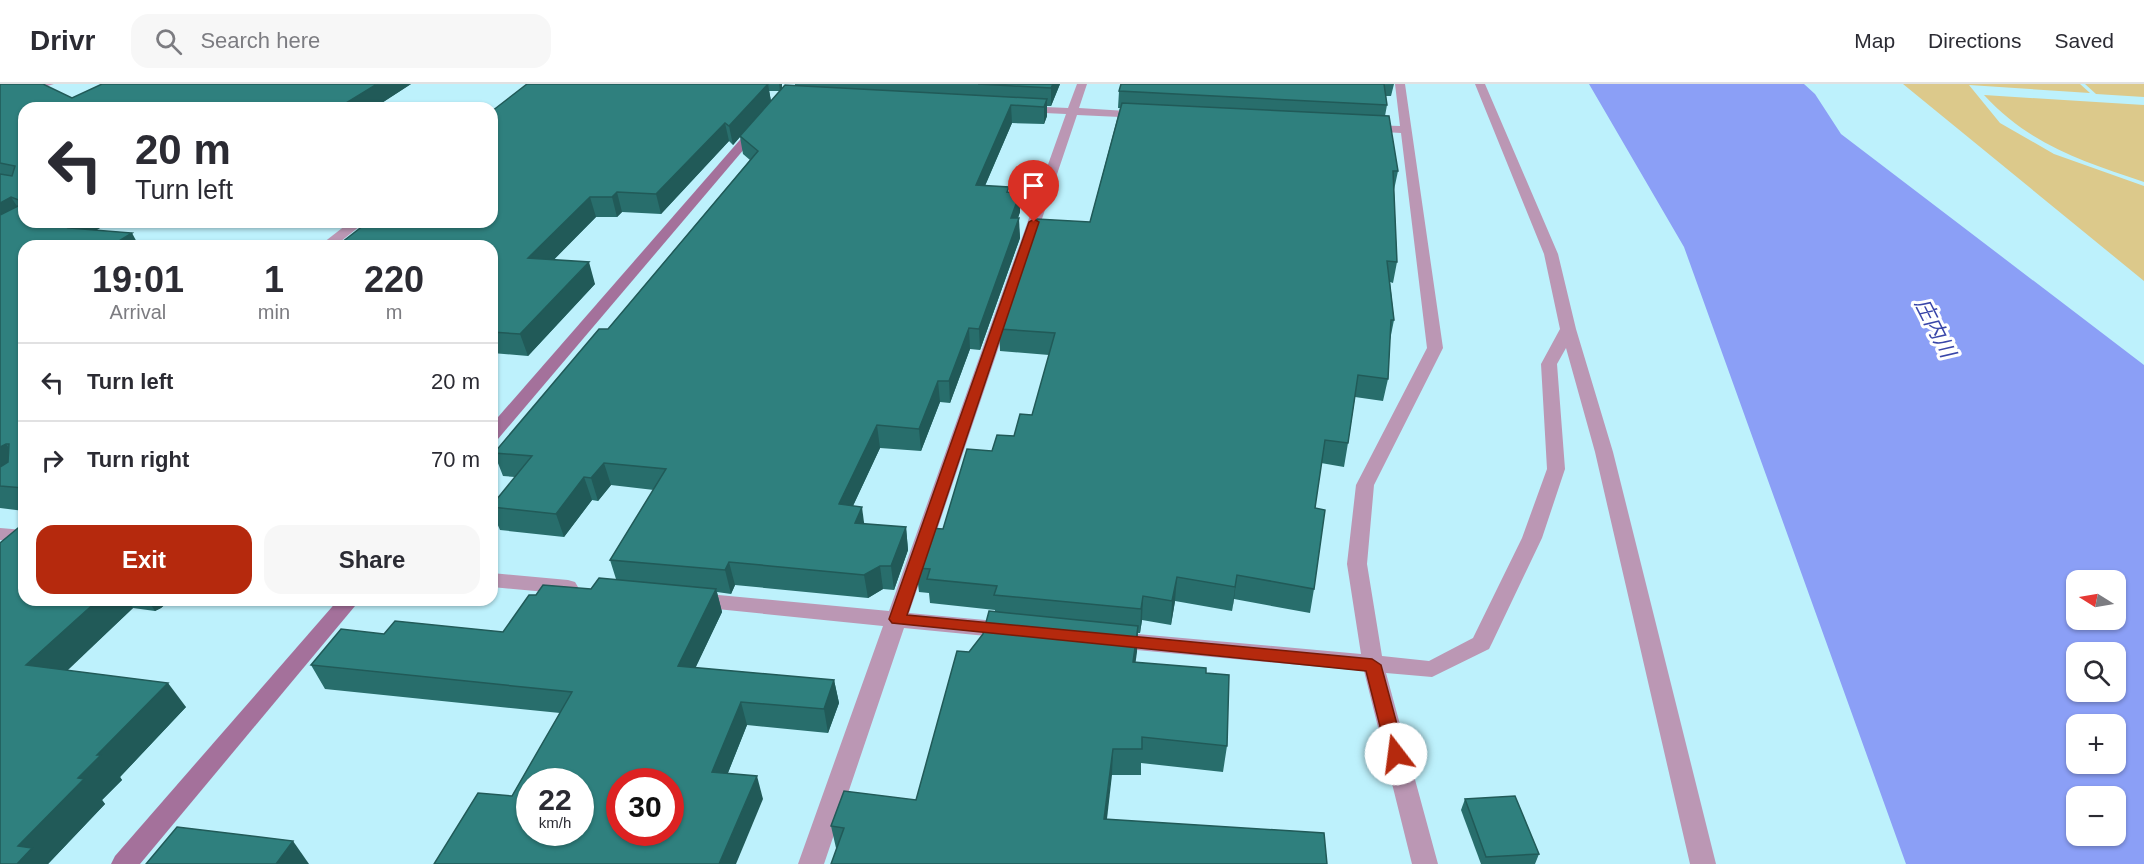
<!DOCTYPE html>
<meta charset="utf-8">
<style>
body{margin:0;font-family:Arial,"Noto Sans JP",sans-serif;background:#f7f7f7;color:#2b2b33;height:100vh;display:flex;flex-direction:column;font-size:22px;white-space:nowrap}
*{box-sizing:border-box;margin:0}
p{font-size:20px;color:#7c7c81}
.icon{flex:none;width:33px;height:33px;fill:none;stroke:currentColor;stroke-width:2;stroke-linecap:round;stroke-linejoin:round}
.map{position:relative;flex:1;overflow:hidden}
.details{position:absolute;left:18px;top:156px;width:480px;height:366px;display:flex;flex-direction:column;background:#fff;border-radius:18px;box-shadow:0 2px 4px #0004}
.details>*{flex:none}
.banner{position:absolute;left:18px;top:18px;width:480px;height:126px;border-radius:18px;box-shadow:0 2px 4px #0004;background:#fff;color:#2b2b33;overflow:hidden}
.needle{width:39px;rotate:281deg}
.buttons{position:absolute;left:2066px;top:486px;display:grid;gap:12px}
.buttons a{display:grid;place-items:center;width:60px;height:60px;border-radius:12px;background:#fff;box-shadow:0 2px 4px #0004;font-size:30px}
.speed{position:absolute;left:516px;top:684px;display:flex;gap:12px;font-size:30px;font-weight:700;text-align:center}
.speed>*{display:grid;place-content:center;width:78px;height:78px;border-radius:50%;background:#fff;box-shadow:0 2px 4px #0004;line-height:1}
.speed small{font-size:15px;font-weight:400}
.speed .limit{border:9px solid #d22;background:#fff;color:#111}
.pin{position:absolute;display:grid;place-items:center;width:51px;height:51px;color:#fff;margin:-62px -26px;border-radius:50% 50% 50% 0;rotate:-45deg;box-shadow:0 0 6px #0007}
.pin .icon{rotate:45deg}
.me{position:absolute;width:66px;margin:-33px;rotate:345deg;stroke-linejoin:round;filter:drop-shadow(0 0 4px #0008)}
.turn{display:flex;align-items:center;gap:21px;height:126px;padding:0 18px;font-size:27px}
.turn .icon{width:78px;height:78px;stroke-width:2.5}
.turn b{display:block;font-size:42px;line-height:51px}
.eta{display:flex;justify-content:space-evenly;align-items:center;height:102px;text-align:center}
.eta b{font-size:36px;font-weight:700;line-height:42px}
.primary-button{display:flex;gap:12px;margin-top:auto;padding:12px 18px}
.primary-button a{flex:1;height:69px;border-radius:18px;background:#b5290d;color:#fff;font-size:24px;font-weight:700;line-height:69px;text-align:center}
.primary-button a+a{background:#f7f7f7;color:#2b2b33}
ul{padding:0;list-style:none}
li{display:flex;align-items:center;gap:18px;height:78px;padding:0 18px;border-top:2px solid #e1e1e2}
li div{flex:1}
li b{display:block;font-size:22px}
li em{font-style:normal}
header{display:flex;align-items:center;gap:36px;box-sizing:border-box;height:84px;padding:0 30px;background:#fff;border-bottom:2px solid #e1e1e2}
header strong{font-size:28px}
nav{display:flex;gap:33px;margin-inline-start:auto;font-size:21px}
.search{width:420px;height:54px;background:#f7f7f7;display:flex;align-items:center;gap:15px;box-sizing:border-box;padding:0 21px;border-radius:18px;color:#7c7c81;font-size:22px}
.map>svg:first-child{display:block}
.green{fill:#dcc98b}
.water{fill:#8b9ff6;fill-rule:evenodd}
.lines{fill:none;stroke-linecap:round;stroke-linejoin:round}
.street{fill:#bb97b4;fill-rule:evenodd}
.secondary{fill:#a4719b;fill-rule:evenodd}
.wall{fill:#286e6c;fill-rule:evenodd}
.shaded-wall{fill:#215a58}
.building{fill:#2f807e;stroke:#215a58;stroke-width:1.5;fill-rule:evenodd}
.route{fill:#b5290d;stroke:#761b08;stroke-width:1.5}
.labels{text-anchor:middle;stroke-width:6;stroke-linejoin:round;paint-order:stroke}
.water-label{font-size:21px;font-style:italic;fill:#3946a9;stroke:#fff}
</style>
<header>
<strong>Drivr</strong>
<div class="search"><svg class="icon" aria-label="search" viewBox="0 0 24 24"><circle cx="10" cy="10" r="6"/><path d="M15 15l6 6"/></svg>Search here</div>
<nav><a>Map</a><a>Directions</a><a>Saved</a></nav>
</header>
<div class="map">
<svg width="2144" height="780" viewBox="0 0 2144 780">
<rect width="100%" height="100%" fill="#bdf1fc"/>
<!-- green -->
<g class="green">
<path d="M 1903,0 L 2080,0 L 2090,9 L 1969,1 L 2000,39 L 2054,70 L 2144,102 L 2144,197 Z"/>
<path d="M 2085,0 L 2144,0 L 2144,13 L 2096,10 Z"/>
<path d="M 1984,11 L 2144,21 L 2144,98 C 2082,77 2030,61 1984,11 Z"/>
</g>
<!-- water -->
<path class="water" d="M 1589,0 L 1804,0 L 1815,10 L 1841,50 L 2144,281 L 2144,780 L 1906,780 L 1684,163 ZM 2076,496 L 2115,496 L 2115,536 L 2076,536 ZM 2076,568 L 2115,568 L 2115,608 L 2076,608 ZM 2076,640 L 2115,640 L 2115,680 L 2076,680 ZM 2115,712 L 2115,752 L 2076,752 L 2076,712 Z"/>
<g class="lines">
<!-- street -->
<g class="street">
<path d="M 37,0 L 54,0 L 0,16 L 0,10 Z"/>
<path d="M 1077,0 L 1087,0 L 1079,24 L 1142,28 L 1148,31 L 1142,34 L 1077,31 L 909,529 L 1007,538 L 1014,541 L 1017,546 L 1014,551 L 1007,554 L 904,544 L 824,780 L 798,780 L 883,542 L 697,523 L 690,521 L 687,516 L 690,511 L 697,509 L 889,527 L 1066,30 L 1023,28 L 1017,25 L 1023,22 L 1068,24 Z"/>
<path d="M 1395,0 L 1405,0 L 1443,264 L 1374,401 L 1367,480 L 1382,572 L 1429,577 L 1473,554 L 1522,454 L 1547,385 L 1541,280 L 1560,245 L 1544,170 L 1475,0 L 1485,0 L 1558,170 L 1576,245 L 1613,368 L 1716,780 L 1690,780 L 1595,368 L 1566,264 L 1557,280 L 1565,385 L 1542,454 L 1492,559 L 1489,565 L 1432,593 L 1386,589 L 1438,780 L 1412,780 L 1364,587 L 1115,564 L 1108,562 L 1104,556 L 1108,550 L 1115,548 L 1361,570 L 1347,480 L 1356,401 L 1427,264 L 1401,49 L 1368,47 L 1362,44 L 1368,41 L 1400,42 Z"/>
<path d="M 350,138 L 365,138 L 335,162 L 319,162 Z"/>
<path d="M 0,444 L 24,446 L 24,458 L 0,456 Z"/>
<path d="M 492,489 L 568,496 L 575,498 L 578,503 L 575,508 L 568,510 L 492,503 Z"/>
</g>
<!-- secondary -->
<g class="secondary">
<path d="M 752,42 L 762,44 L 498,355 L 492,356 L 492,340 Z"/>
<path d="M 338,516 L 360,516 L 140,780 L 111,780 L 115,772 Z"/>
</g>
</g>
<!-- wall -->
<g class="wall">
<path d="M 0,0 L 72,14 L 411,0 L 374,24 L 24,24 L 24,138 L 110,138 L 96,146 L 24,162 L 24,427 L 0,424 Z"/>
<path d="M 527,0 L 782,0 L 782,4 L 795,2 L 795,0 L 1060,0 L 1051,22 L 1047,22 L 1047,32 L 1044,40 L 1012,39 L 985,102 L 1009,108 L 1020,128 L 1018,134 L 1020,154 L 980,266 L 970,265 L 950,319 L 940,318 L 921,367 L 880,364 L 853,422 L 865,440 L 906,443 L 908,466 L 894,506 L 883,505 L 868,514 L 735,501 L 731,510 L 717,508 L 722,528 L 695,584 L 834,596 L 839,619 L 828,649 L 747,641 L 728,689 L 763,715 L 512,712 L 560,629 L 325,605 L 311,581 L 384,550 L 503,548 L 536,511 L 591,505 L 616,495 L 610,476 L 654,406 L 611,401 L 598,417 L 592,416 L 564,453 L 500,446 L 492,428 L 492,421 L 515,393 L 503,392 L 494,369 L 608,245 L 750,76 L 743,70 L 740,53 L 733,61 L 729,57 L 661,130 L 622,128 L 617,133 L 596,133 L 553,176 L 595,200 L 528,272 L 492,269 L 492,138 ZM 769,7 L 780,7 L 771,17 Z"/>
<path d="M 1121,0 L 1394,0 L 1391,12 L 1386,12 L 1387,21 L 1385,32 L 1398,87 L 1394,106 L 1397,178 L 1393,199 L 1390,198 L 1394,236 L 1390,256 L 1388,295 L 1383,317 L 1355,313 L 1348,359 L 1344,383 L 1321,379 L 1315,424 L 1314,505 L 1310,529 L 1234,515 L 1232,527 L 1175,517 L 1171,541 L 1142,536 L 1140,549 L 1138,549 L 1135,578 L 1206,589 L 1227,662 L 1223,688 L 1141,679 L 1141,691 L 1112,691 L 836,764 L 831,742 L 916,716 L 969,568 L 983,550 L 995,528 L 995,526 L 930,519 L 929,509 L 919,508 L 916,484 L 943,445 L 992,367 L 1014,352 L 1032,331 L 1049,271 L 1000,267 L 999,245 L 1090,138 L 1120,24 L 1118,24 L 1119,7 Z"/>
<path d="M 24,516 L 170,516 L 161,524 L 155,527 L 133,524 L 67,586 L 186,623 L 120,693 L 122,696 L 102,716 L 105,720 L 48,780 L 0,780 Z"/>
<path d="M 1465,715 L 1539,770 L 1535,780 L 1481,780 L 1461,726 Z"/>
</g>
<!-- shaded-wall -->
<g class="shaded-wall">
<path d="M 377,0 L 411,0 L 374,24 L 338,24 Z"/>
<path d="M 768,0 L 771,17 L 733,61 L 729,42 Z"/>
<path d="M 779,0 L 782,0 L 782,4 L 780,7 Z"/>
<path d="M 1053,0 L 1060,0 L 1051,22 L 1051,4 Z"/>
<path d="M 1047,15 L 1047,32 L 1044,40 L 1044,23 Z"/>
<path d="M 1011,21 L 1012,39 L 977,120 L 976,101 Z"/>
<path d="M 725,39 L 729,57 L 661,130 L 656,110 Z"/>
<path d="M 617,108 L 622,128 L 617,133 L 612,113 Z"/>
<path d="M 1020,109 L 1020,128 L 1011,153 L 1011,134 Z"/>
<path d="M 11,113 L 24,133 L 0,145 L 0,119 Z"/>
<path d="M 590,113 L 596,133 L 535,195 L 528,174 Z"/>
<path d="M 1019,134 L 1020,154 L 980,266 L 979,245 Z"/>
<path d="M 65,138 L 110,138 L 87,152 L 86,162 Z"/>
<path d="M 132,149 L 139,162 L 111,162 Z"/>
<path d="M 589,178 L 595,200 L 528,272 L 520,250 Z"/>
<path d="M 969,244 L 970,265 L 950,319 L 949,297 Z"/>
<path d="M 938,297 L 940,318 L 921,367 L 919,345 Z"/>
<path d="M 877,341 L 880,364 L 843,443 L 839,420 Z"/>
<path d="M 6,360 L 23,383 L 0,397 L 0,363 Z"/>
<path d="M 604,379 L 611,401 L 598,417 L 591,394 Z"/>
<path d="M 584,393 L 592,416 L 564,453 L 556,430 Z"/>
<path d="M 862,423 L 865,446 L 855,439 Z"/>
<path d="M 906,443 L 908,466 L 894,506 L 891,482 Z"/>
<path d="M 729,478 L 735,501 L 731,510 L 725,486 Z"/>
<path d="M 880,482 L 883,505 L 868,514 L 864,491 Z"/>
<path d="M 1237,491 L 1234,515 L 1232,527 L 1235,503 Z"/>
<path d="M 1177,493 L 1175,517 L 1171,541 L 1172,517 Z"/>
<path d="M 716,505 L 722,528 L 685,606 L 678,582 Z"/>
<path d="M 1143,512 L 1142,536 L 1140,549 L 1141,525 Z"/>
<path d="M 98,516 L 127,516 L 133,524 L 47,606 L 26,581 Z"/>
<path d="M 148,516 L 170,516 L 161,524 L 155,527 Z"/>
<path d="M 1138,542 L 1137,568 L 1132,604 L 1133,578 Z"/>
<path d="M 834,596 L 839,619 L 828,649 L 824,625 Z"/>
<path d="M 168,599 L 186,623 L 120,693 L 122,696 L 102,716 L 105,720 L 48,780 L 17,780 L 18,762 L 78,694 L 97,671 Z"/>
<path d="M 741,618 L 747,641 L 719,711 L 712,688 Z"/>
<path d="M 1113,665 L 1112,691 L 1104,761 L 1104,735 Z"/>
<path d="M 757,692 L 763,715 L 736,780 L 719,780 Z"/>
<path d="M 293,757 L 309,780 L 276,780 Z"/>
</g>
<!-- building -->
<g class="building">
<path d="M 0,0 L 43,0 L 72,14 L 102,0 L 377,0 L 338,24 L 24,24 L 24,118 L 11,113 L 0,119 L 0,90 L 12,92 L 15,82 L 0,79 Z"/>
<path d="M 527,0 L 768,0 L 729,42 L 725,39 L 656,110 L 617,108 L 612,113 L 590,113 L 528,174 L 589,178 L 520,250 L 492,248 L 492,162 L 337,162 L 368,138 L 492,138 L 492,27 Z"/>
<path d="M 978,0 L 1053,0 L 1051,4 Z"/>
<path d="M 1121,0 L 1384,0 L 1387,21 L 1119,7 Z"/>
<path d="M 785,1 L 1047,15 L 1044,23 L 1011,21 L 976,101 L 1009,103 L 1007,108 L 1020,109 L 1011,134 L 1019,134 L 979,245 L 969,244 L 949,297 L 938,297 L 919,345 L 877,341 L 839,420 L 862,423 L 855,439 L 906,443 L 891,482 L 880,482 L 864,491 L 729,478 L 725,486 L 610,476 L 666,385 L 604,379 L 591,394 L 584,393 L 556,430 L 492,423 L 492,421 L 532,372 L 494,369 L 599,245 L 608,245 L 758,67 L 740,52 Z"/>
<path d="M 1122,19 L 1389,32 L 1398,87 L 1393,87 L 1397,178 L 1387,177 L 1394,236 L 1391,236 L 1388,295 L 1358,291 L 1348,359 L 1325,356 L 1315,424 L 1325,426 L 1314,505 L 1237,491 L 1235,503 L 1177,493 L 1172,517 L 1143,512 L 1141,525 L 994,511 L 997,502 L 927,495 L 930,485 L 916,484 L 930,444 L 943,445 L 967,365 L 992,367 L 997,351 L 1014,352 L 1020,330 L 1032,331 L 1055,249 L 999,245 L 1037,135 L 1090,138 Z"/>
<path d="M 24,119 L 24,138 L 79,138 L 69,144 L 132,149 L 111,162 L 24,162 L 24,404 L 0,402 L 0,383 L 8,378 L 9,360 L 6,360 L 0,363 L 0,131 Z"/>
<path d="M 24,439 L 24,516 L 98,516 L 26,581 L 168,599 L 97,671 L 101,671 L 78,694 L 84,695 L 18,762 L 32,764 L 17,780 L 0,780 L 0,459 Z"/>
<path d="M 599,494 L 716,505 L 678,582 L 834,596 L 824,625 L 741,618 L 712,688 L 757,692 L 719,780 L 434,780 L 478,709 L 512,712 L 572,608 L 311,581 L 341,545 L 384,550 L 395,537 L 503,548 L 529,511 L 536,511 L 543,501 L 591,505 ZM 530,698 L 580,698 L 580,748 L 530,748 ZM 620,698 L 670,698 L 670,748 L 620,748 Z"/>
<path d="M 989,527 L 1138,542 L 1133,578 L 1206,584 L 1206,589 L 1229,591 L 1227,662 L 1142,653 L 1142,665 L 1113,665 L 1104,735 L 1324,749 L 1327,780 L 831,780 L 844,744 L 831,742 L 844,707 L 916,716 L 957,567 L 969,568 L 983,550 Z"/>
<path d="M 1515,712 L 1539,770 L 1486,773 L 1465,715 Z"/>
<path d="M 177,743 L 293,757 L 276,780 L 278,780 L 146,780 Z"/>
</g>
<!-- route -->
<path class="route" d="M 1034,135 L 1039,138 L 907,531 L 1372,575 L 1381,581 L 1405,670 L 1402,675 L 1396,677 L 1390,675 L 1387,670 L 1366,587 L 892,539 L 889,535 L 1029,138 Z"/>
<g class="labels">
<!-- water labels -->
<g class="water-label">
<text transform="translate(1935 244) rotate(63)" y="7">庄内川</text>
</g>
</g>
</svg>
<div class="buttons">
<a><svg class="needle" viewBox="-14 -14 28 28"><path d="M0-13l5 13h-10z" fill="#e53935"/><path d="M0 13l5-13h-10z" fill="#7c7c81"/></svg></a>
<a><svg class="icon" aria-label="search" viewBox="0 0 24 24"><circle cx="10" cy="10" r="6"/><path d="M15 15l6 6"/></svg></a>
<a>+</a>
<a>−</a>
</div>
<div class="speed"><div>22<small>km/h</small></div><div class="limit">30</div></div>
<div class="pin" style="left:1034px;top:138px;background:#d93025"><svg class="icon" aria-label="arrive" viewBox="0 0 24 24"><path d="M6 21V4h12l-3 4 3 4H6"/></svg></div>
<svg class="me" style="left:1396px;top:670px" viewBox="-20 -20 40 40"><circle r="19" fill="#fff"/><path d="M0-13L10 11 0 6-10 11z" fill="#b5290d"/></svg>
<div class="banner">
<div class="turn"><svg class="icon" aria-label="left" viewBox="0 0 24 24"><path d="M17 20v-9H6M10 6l-5 5 5 5"/></svg><div><b>20 m</b>Turn left</div></div>
</div>
<section class="details">
<div class="eta">
<div><b>19:01</b><p>Arrival</p></div>
<div><b>1</b><p>min</p></div>
<div><b>220</b><p>m</p></div>
</div>
<ul>
<li><svg class="icon" aria-label="left" viewBox="0 0 24 24"><path d="M17 20v-9H6M10 6l-5 5 5 5"/></svg><div><b>Turn left</b></div><em>20 m</em></li>
<li><svg class="icon" aria-label="right" viewBox="0 0 24 24"><path d="M7 20v-9h11M14 6l5 5-5 5"/></svg><div><b>Turn right</b></div><em>70 m</em></li>
</ul>
<div class="primary-button"><a>Exit</a><a>Share</a></div>
</section>
</div>
